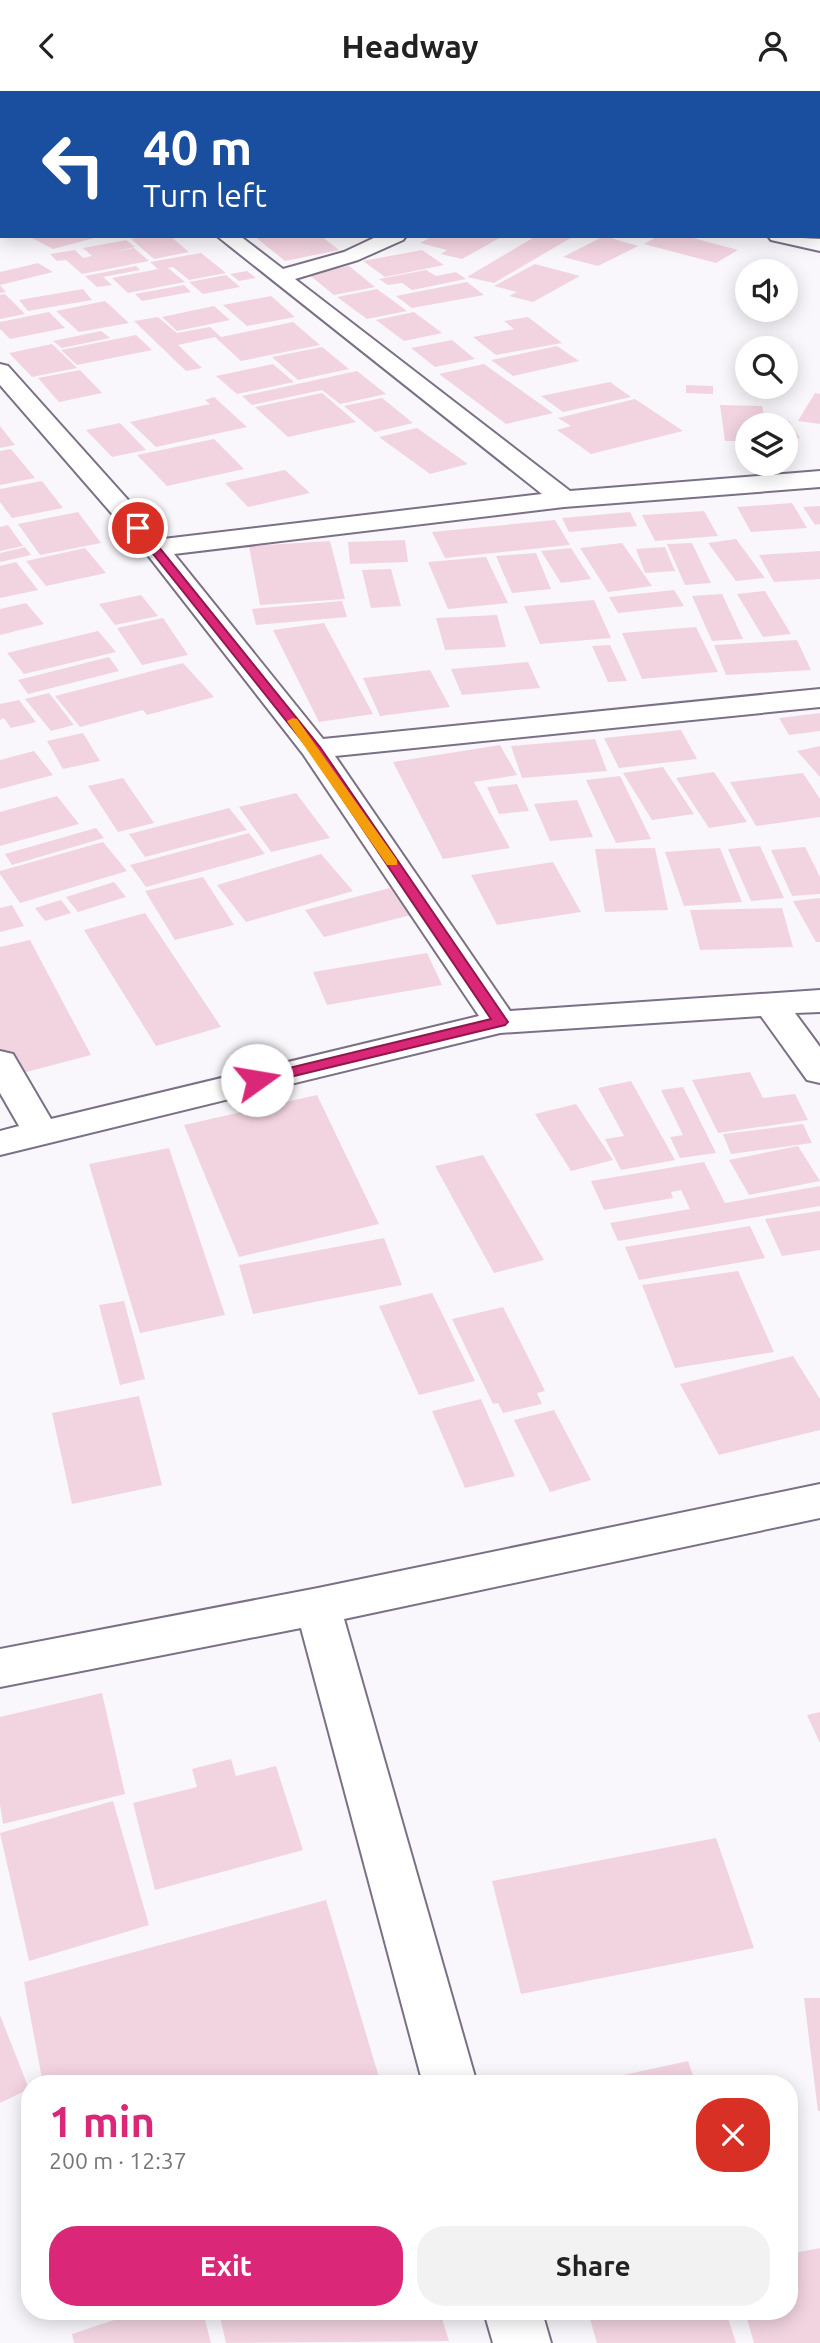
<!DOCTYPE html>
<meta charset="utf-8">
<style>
body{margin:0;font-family:Ubuntu,sans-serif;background:#f2f2f2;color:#222;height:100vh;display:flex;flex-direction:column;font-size:26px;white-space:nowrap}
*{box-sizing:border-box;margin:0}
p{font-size:23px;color:#767676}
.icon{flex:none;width:38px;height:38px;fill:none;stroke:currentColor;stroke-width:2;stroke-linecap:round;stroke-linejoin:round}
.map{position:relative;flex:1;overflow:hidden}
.drawer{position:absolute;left:21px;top:1984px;width:777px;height:245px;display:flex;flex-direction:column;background:#fff;border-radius:28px;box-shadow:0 4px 18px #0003}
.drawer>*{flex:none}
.top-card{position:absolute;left:0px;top:0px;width:821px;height:147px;box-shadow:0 4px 18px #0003;background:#1a4fa0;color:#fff;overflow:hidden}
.tools{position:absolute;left:735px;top:168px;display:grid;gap:14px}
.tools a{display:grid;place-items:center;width:63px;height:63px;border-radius:50%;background:#fff;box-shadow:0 4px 18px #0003;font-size:35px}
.pin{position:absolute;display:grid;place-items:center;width:60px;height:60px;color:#fff;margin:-30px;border:4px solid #fff;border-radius:50%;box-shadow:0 2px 7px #0007}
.me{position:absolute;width:77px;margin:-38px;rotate:77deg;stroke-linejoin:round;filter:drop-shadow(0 0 5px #0008)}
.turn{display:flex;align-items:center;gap:24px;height:147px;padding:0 28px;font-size:32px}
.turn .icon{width:91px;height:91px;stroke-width:2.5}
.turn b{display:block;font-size:49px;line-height:60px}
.round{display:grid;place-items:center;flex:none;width:74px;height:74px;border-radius:28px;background:#f2f2f2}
.headline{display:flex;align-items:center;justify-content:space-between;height:119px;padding:0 28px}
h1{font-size:42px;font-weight:600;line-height:52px;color:#db2777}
.primary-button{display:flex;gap:14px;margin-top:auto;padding:14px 28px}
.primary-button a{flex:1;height:80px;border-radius:28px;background:#db2777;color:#fff;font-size:28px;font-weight:600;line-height:80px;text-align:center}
.primary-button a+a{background:#f2f2f2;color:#222}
header{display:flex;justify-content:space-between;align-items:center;height:91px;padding:0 28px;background:#fff;font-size:32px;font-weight:600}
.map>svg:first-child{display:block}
.building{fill:#f2d4e0}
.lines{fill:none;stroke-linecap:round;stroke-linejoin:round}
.minor-casing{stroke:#7b7086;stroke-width:4}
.minor{fill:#fff;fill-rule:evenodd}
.route{fill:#db2777;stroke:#8e194d;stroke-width:2}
.slow{fill:#f59e0b}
</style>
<header><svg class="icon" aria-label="back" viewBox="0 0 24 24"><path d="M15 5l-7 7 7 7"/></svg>Headway<svg class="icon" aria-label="person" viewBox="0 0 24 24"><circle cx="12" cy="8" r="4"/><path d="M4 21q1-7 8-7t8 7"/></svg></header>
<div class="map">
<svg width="820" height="2252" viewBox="0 0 820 2252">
<rect width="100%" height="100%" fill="#f9f7fc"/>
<!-- building -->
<g class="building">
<path d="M 38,145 L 97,145 L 98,146 L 53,158 L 32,147 Z"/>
<path d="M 147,145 L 170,145 L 189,161 L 154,168 L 131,148 Z"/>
<path d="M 254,145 L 321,145 L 339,159 L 285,170 Z"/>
<path d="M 433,145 L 503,145 L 462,168 L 441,163 L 447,159 L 420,152 Z"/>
<path d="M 536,145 L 574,145 L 494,192 L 467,186 Z"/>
<path d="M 604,145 L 638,155 L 598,175 L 563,166 Z"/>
<path d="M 658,145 L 686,145 L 738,159 L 716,172 L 644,153 Z"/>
<path d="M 126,149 L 135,156 L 110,162 L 134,157 L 149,170 L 82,183 L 66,169 L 57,170 L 50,163 L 75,159 L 83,167 L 92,165 L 83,157 Z"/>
<path d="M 422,159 L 444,174 L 385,186 L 363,170 Z"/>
<path d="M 201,162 L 226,182 L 189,189 L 173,176 L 168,177 L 185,191 L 128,202 L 112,187 L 158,178 L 150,171 Z"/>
<path d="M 38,172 L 53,181 L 0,194 L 6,201 L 0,202 L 0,181 Z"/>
<path d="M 535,173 L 580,185 L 533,211 L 509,205 L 517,201 L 494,195 Z"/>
<path d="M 136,175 L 140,179 L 103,186 L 112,194 L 97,196 L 85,185 Z"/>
<path d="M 349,175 L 375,196 L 334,204 L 308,183 Z"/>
<path d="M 426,179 L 436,185 L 456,181 L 466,188 L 412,199 L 402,192 L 388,194 L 379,188 Z"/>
<path d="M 247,180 L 256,187 L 239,190 L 230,183 Z"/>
<path d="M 226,184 L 240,196 L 203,203 L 189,191 Z"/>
<path d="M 467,191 L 484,204 L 412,217 L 396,205 Z"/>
<path d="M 184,194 L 191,201 L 142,210 L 135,203 Z"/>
<path d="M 83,198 L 92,209 L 28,220 L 19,209 Z"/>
<path d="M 377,198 L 407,220 L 367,228 L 337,206 Z"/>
<path d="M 5,203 L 25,223 L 0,228 L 0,204 Z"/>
<path d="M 271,205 L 295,226 L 247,235 L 223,214 Z"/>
<path d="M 105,210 L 129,232 L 79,241 L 56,220 Z"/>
<path d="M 214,215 L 230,229 L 177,240 L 162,226 Z"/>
<path d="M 49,221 L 65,237 L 10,248 L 0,238 L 0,231 Z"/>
<path d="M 414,221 L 442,242 L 404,250 L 376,229 Z"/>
<path d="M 158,226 L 177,242 L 210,236 L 221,246 L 293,231 L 320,254 L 241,270 L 215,246 L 178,254 L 202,277 L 186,280 L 134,230 Z"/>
<path d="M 528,226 L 562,252 L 496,264 L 473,246 L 514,238 L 504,230 Z"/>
<path d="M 101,240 L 110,247 L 62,257 L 53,250 Z"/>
<path d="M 136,244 L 152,259 L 77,274 L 61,259 Z"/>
<path d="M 452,249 L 475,268 L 435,276 L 411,257 Z"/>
<path d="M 52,253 L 77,277 L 32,286 L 9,262 Z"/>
<path d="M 557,255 L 579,270 L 513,285 L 491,269 Z"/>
<path d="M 322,256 L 349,278 L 298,289 L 272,266 Z"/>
<path d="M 273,273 L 294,291 L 237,303 L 216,285 Z"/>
<path d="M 484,273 L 553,322 L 506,333 L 439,283 Z"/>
<path d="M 80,279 L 102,302 L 59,311 L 38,287 Z"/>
<path d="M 357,280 L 386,303 L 340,313 L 322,299 L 252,314 L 242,305 Z"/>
<path d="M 610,291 L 631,306 L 563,321 L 541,305 Z"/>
<path d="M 686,294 L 713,295 L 713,303 L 686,302 Z"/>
<path d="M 322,302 L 356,331 L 288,346 L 255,316 Z"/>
<path d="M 815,302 L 820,303 L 820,333 L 798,330 Z"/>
<path d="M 214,306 L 247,336 L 156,356 L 130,331 L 210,313 L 205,309 Z"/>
<path d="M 382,307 L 413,332 L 375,341 L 344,315 Z"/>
<path d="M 635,308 L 683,340 L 591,363 L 557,339 L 571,335 L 558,327 Z"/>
<path d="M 720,314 L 762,315 L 766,334 L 747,334 L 747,350 L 725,350 Z"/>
<path d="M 789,330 L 800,347 L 786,348 L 786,334 L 775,334 L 773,331 Z"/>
<path d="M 120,332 L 146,359 L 112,366 L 86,339 Z"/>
<path d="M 0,335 L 15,354 L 0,357 Z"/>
<path d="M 417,337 L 468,373 L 430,383 L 379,346 Z"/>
<path d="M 214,348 L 244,378 L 167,395 L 137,364 Z"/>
<path d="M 11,358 L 35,387 L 0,394 L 0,360 Z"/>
<path d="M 285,379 L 310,402 L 248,416 L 225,392 Z"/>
<path d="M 42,390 L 63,417 L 12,427 L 0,411 L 0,398 Z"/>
<path d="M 792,412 L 807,437 L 751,441 L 737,416 Z"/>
<path d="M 820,415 L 820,433 L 815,434 L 803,416 Z"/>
<path d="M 704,420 L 718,445 L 655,450 L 642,424 Z"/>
<path d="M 78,421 L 101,452 L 40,464 L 18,433 Z"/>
<path d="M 630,421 L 637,435 L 569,441 L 562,427 Z"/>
<path d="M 555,429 L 570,454 L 445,467 L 432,441 Z"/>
<path d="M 8,434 L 23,455 L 0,460 L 0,436 Z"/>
<path d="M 736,448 L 765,487 L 736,490 L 708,452 Z"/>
<path d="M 405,449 L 408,471 L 350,473 L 348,451 Z"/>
<path d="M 330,450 L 345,508 L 260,514 L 249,455 Z"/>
<path d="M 622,452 L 652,495 L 608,501 L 580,457 Z"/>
<path d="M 692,452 L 711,492 L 685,494 L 667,453 Z"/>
<path d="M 25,456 L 31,464 L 0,471 L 0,462 Z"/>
<path d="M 665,456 L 675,480 L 645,482 L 636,458 Z"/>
<path d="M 85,457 L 106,482 L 46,495 L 26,470 Z"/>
<path d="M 571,457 L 591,488 L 561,492 L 541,460 Z"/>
<path d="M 820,460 L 820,488 L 774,491 L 759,464 Z"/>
<path d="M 536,462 L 551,498 L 512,502 L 496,465 Z"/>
<path d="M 486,466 L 508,512 L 448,518 L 428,471 Z"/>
<path d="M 16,471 L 38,499 L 0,507 L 0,475 Z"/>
<path d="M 391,478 L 401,515 L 371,517 L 362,479 Z"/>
<path d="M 674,499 L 684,515 L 618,522 L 609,506 Z"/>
<path d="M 765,500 L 791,543 L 763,546 L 737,503 Z"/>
<path d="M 722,503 L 743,548 L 712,550 L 692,505 Z"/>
<path d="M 141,504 L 158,525 L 115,534 L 99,513 Z"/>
<path d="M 594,509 L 611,547 L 540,553 L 524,515 Z"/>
<path d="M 342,510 L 347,526 L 256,534 L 252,518 Z"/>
<path d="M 26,512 L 44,533 L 0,544 L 0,518 Z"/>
<path d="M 497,524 L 506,556 L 445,559 L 436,527 Z"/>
<path d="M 163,527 L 188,564 L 142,574 L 117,537 Z"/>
<path d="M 324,532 L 373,623 L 319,631 L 273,539 Z"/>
<path d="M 696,536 L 718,581 L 642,588 L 622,542 Z"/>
<path d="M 98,540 L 116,561 L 24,583 L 7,562 Z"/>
<path d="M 797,549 L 811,579 L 726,584 L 714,554 Z"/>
<path d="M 610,554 L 627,590 L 608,591 L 592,555 Z"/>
<path d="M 109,566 L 119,580 L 28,603 L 18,589 Z"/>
<path d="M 528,571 L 540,597 L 462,604 L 451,578 Z"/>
<path d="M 183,572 L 214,606 L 147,624 L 143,619 L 80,636 L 55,605 Z"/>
<path d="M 430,579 L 450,616 L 380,625 L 363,587 Z"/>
<path d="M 49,602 L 74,634 L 51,640 L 25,608 Z"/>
<path d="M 19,609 L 36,631 L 11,637 L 4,627 L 0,629 L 0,613 Z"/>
<path d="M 820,622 L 820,640 L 789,644 L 779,627 Z"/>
<path d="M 681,639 L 697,668 L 619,677 L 604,647 Z"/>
<path d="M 83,642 L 100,670 L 63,678 L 47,650 Z"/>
<path d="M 595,648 L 607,680 L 522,687 L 511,655 Z"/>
<path d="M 500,654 L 517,684 L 474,691 L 510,757 L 443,768 L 393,671 Z"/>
<path d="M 820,655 L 820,686 L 797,660 Z"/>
<path d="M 34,660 L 53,684 L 0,698 L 0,669 Z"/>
<path d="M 663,676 L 694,723 L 652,729 L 623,682 Z"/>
<path d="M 714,681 L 747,731 L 709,737 L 676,687 Z"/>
<path d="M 803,682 L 820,708 L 820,726 L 756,735 L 730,691 Z"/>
<path d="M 620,685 L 651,748 L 616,752 L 586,689 Z"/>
<path d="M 123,687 L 154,732 L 118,741 L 88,695 Z"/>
<path d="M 517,693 L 529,720 L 499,723 L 487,696 Z"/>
<path d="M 296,702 L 330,747 L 271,761 L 239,716 Z"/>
<path d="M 57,705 L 79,733 L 0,755 L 0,721 Z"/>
<path d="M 577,709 L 593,746 L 550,750 L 534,713 Z"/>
<path d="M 229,717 L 247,739 L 145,766 L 129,743 Z"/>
<path d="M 96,737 L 104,747 L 12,774 L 5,763 Z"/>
<path d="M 249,742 L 265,763 L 146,796 L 130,774 Z"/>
<path d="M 103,751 L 127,780 L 20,812 L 0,783 L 0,780 Z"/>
<path d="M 760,755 L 784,807 L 751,810 L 728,758 Z"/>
<path d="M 805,756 L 820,786 L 820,803 L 792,805 L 771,759 Z"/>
<path d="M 655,757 L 668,819 L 605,821 L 595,758 Z"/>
<path d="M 720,757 L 742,811 L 684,815 L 665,761 Z"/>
<path d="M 321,763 L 353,800 L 246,831 L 217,794 Z"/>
<path d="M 553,771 L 581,821 L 497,834 L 471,784 Z"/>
<path d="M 203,786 L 234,834 L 175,849 L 145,800 Z"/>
<path d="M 114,791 L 126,806 L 78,821 L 66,806 Z"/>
<path d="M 390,797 L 411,824 L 324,846 L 305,819 Z"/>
<path d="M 820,807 L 820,851 L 816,851 L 793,810 Z"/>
<path d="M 61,809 L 71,822 L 45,830 L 35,817 Z"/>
<path d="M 12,814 L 24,835 L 0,841 L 0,817 Z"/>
<path d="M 782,817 L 793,856 L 700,859 L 690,819 Z"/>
<path d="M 145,822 L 221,936 L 156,955 L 84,839 Z"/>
<path d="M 30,849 L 91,964 L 11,985 L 0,963 L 0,856 Z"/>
<path d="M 427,862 L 442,894 L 327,914 L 313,881 Z"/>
<path d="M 750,981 L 763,1007 L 795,1003 L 808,1029 L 718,1042 L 692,989 Z"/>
<path d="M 631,990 L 675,1069 L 621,1079 L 605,1048 L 624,1045 L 598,997 Z"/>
<path d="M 683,996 L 716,1062 L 680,1067 L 670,1046 L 683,1044 L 661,999 Z"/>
<path d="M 317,1004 L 379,1133 L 239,1166 L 184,1034 Z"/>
<path d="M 576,1013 L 613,1069 L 571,1080 L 535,1023 Z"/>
<path d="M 803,1033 L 812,1052 L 731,1063 L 723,1043 Z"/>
<path d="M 798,1055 L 820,1090 L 749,1104 L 729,1069 Z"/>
<path d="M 169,1057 L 225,1224 L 140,1242 L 89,1073 Z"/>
<path d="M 483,1064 L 544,1169 L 494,1182 L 435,1075 Z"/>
<path d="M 704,1071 L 725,1112 L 820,1095 L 820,1115 L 618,1150 L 610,1132 L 690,1118 L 681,1099 L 671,1101 L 673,1107 L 604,1119 L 591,1090 Z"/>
<path d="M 820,1120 L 820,1159 L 782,1165 L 765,1128 Z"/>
<path d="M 750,1135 L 765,1167 L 639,1189 L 625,1156 Z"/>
<path d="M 384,1147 L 402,1194 L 253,1223 L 239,1174 Z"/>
<path d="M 738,1180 L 774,1261 L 675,1277 L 642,1194 Z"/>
<path d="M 432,1202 L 475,1290 L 419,1304 L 379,1215 Z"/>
<path d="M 124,1210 L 145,1288 L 120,1294 L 99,1214 Z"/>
<path d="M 503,1216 L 545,1300 L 537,1302 L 542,1313 L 503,1322 L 498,1312 L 493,1313 L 452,1228 Z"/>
<path d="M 793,1265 L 820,1308 L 820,1339 L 719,1364 L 680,1293 Z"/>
<path d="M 139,1305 L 162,1394 L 72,1413 L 52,1322 Z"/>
<path d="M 481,1308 L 515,1385 L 465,1397 L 432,1320 Z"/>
<path d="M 554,1319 L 591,1389 L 550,1401 L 514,1329 Z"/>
<path d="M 102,1602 L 125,1703 L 3,1733 L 0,1714 L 0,1626 Z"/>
<path d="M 820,1621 L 820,1652 L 807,1624 Z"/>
<path d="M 231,1668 L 236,1685 L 276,1675 L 303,1759 L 155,1799 L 133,1712 L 197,1696 L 192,1678 Z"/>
<path d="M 113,1710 L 149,1834 L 29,1870 L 0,1742 Z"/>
<path d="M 716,1747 L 754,1857 L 521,1903 L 492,1790 Z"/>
<path d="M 326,1809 L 381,1993 L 43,1993 L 24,1891 Z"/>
<path d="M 804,1907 L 820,1907 L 820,2020 L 818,2020 Z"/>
<path d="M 0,1924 L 29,1998 L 0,2012 Z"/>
<path d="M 688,1970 L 696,1993 L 587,1993 L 587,1992 Z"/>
<path d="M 820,2157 L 820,2252 L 754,2252 L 745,2221 L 789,2221 L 789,2163 Z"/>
<path d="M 138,2221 L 203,2221 L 211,2252 L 74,2252 L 72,2243 Z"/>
<path d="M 219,2221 L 440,2221 L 449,2250 L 226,2252 Z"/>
<path d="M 588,2221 L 726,2221 L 736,2252 L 597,2252 Z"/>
</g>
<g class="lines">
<!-- minor casing -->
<g class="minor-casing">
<g id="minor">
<path d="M 300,0 L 321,0 L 299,2 Z"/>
<path d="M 637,0 L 662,0 L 663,2 L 638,2 Z"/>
<rect x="819" y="29" width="1" height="12"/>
<path d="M 0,132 L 2,132 L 0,145 Z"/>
<path d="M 217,145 L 240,145 L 283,178 L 344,161 L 378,145 L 406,145 L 403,149 L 358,169 L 295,188 L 570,400 L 820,380 L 820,396 L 564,416 L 174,463 L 323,648 L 820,598 L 820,616 L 335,665 L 510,920 L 820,899 L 820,921 L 795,922 L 820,956 L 820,992 L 807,989 L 761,925 L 500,942 L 0,1064 L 0,1040 L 19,1035 L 0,1002 L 0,960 L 13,963 L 51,1028 L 479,925 L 303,663 L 147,463 L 0,294 L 0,273 L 8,275 L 163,448 L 542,403 Z"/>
<path d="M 768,145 L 820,148 L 820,160 L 771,149 Z"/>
<path d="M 820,1393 L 820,1427 L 344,1528 L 477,1993 L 423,1993 L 301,1537 L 0,1596 L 0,1558 L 318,1497 Z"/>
<path d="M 484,2221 L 542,2221 L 551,2252 L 493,2252 Z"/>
</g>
</g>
<!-- minor -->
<use href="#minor" class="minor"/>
</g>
<!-- route -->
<path class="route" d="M 134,435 L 142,435 L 320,656 L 508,931 L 505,934 L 257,994 L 252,993 L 249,989 L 252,986 L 491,928 L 311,661 L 134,439 Z"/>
<!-- slow -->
<path class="slow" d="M 293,627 L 297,628 L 397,769 L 397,774 L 387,774 L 287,630 Z"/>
</svg>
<div class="tools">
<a><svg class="icon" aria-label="sound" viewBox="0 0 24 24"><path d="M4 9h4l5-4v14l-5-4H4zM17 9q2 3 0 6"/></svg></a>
<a><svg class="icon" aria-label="search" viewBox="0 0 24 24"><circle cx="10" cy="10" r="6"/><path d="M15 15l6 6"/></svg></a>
<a><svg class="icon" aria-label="layers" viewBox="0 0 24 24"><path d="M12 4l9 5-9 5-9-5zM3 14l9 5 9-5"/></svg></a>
</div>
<div class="pin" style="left:138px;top:437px;background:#d93025"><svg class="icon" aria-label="arrive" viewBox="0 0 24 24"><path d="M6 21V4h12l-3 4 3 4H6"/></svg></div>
<svg class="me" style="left:257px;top:989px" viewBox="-20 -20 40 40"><circle r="19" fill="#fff"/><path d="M0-13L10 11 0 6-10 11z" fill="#db2777"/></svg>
<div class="top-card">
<div class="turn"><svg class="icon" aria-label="left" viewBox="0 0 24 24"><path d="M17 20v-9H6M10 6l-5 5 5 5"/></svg><div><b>40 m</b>Turn left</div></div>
</div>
<section class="drawer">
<div class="headline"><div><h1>1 min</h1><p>200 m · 12:37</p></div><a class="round" style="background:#d93025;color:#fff"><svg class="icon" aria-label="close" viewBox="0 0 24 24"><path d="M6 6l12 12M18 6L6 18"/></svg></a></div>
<div class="primary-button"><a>Exit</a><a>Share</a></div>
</section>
</div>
